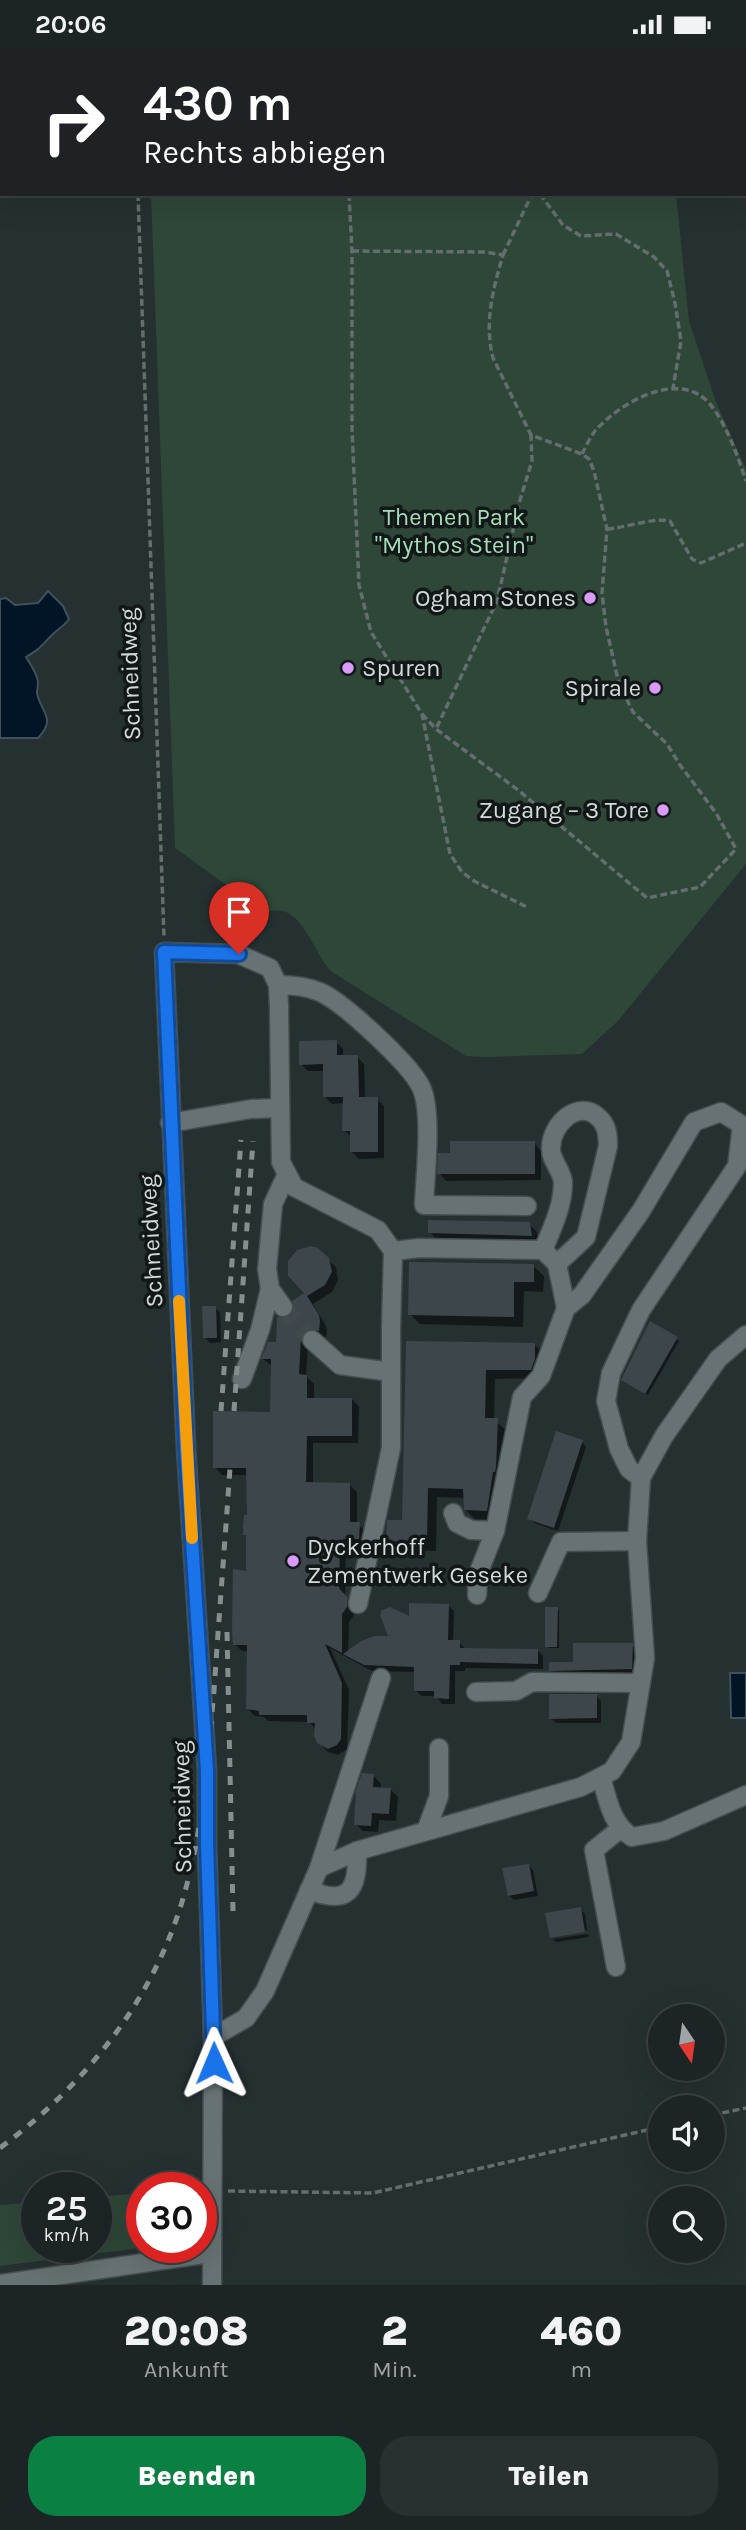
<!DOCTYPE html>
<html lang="de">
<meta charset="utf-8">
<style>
body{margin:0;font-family:Karla,sans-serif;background:#293032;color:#f1f3f6;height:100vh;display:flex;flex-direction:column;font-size:26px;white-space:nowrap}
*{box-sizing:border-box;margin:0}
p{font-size:23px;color:#a0a4a7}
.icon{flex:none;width:38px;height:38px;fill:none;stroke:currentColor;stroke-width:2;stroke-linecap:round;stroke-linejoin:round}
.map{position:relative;height:2236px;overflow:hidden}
.sheet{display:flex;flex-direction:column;background:#1c2425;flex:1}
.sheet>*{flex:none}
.top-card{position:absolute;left:0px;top:0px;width:747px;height:147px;box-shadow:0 7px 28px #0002,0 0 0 2px #3a4142;background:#202124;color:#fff;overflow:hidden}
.needle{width:46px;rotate:167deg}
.fabs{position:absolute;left:648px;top:1955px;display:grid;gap:14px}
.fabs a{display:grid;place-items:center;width:77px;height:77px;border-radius:50%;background:#1c2425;box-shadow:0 7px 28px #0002,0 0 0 2px #3a4142;font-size:35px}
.speed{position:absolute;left:21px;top:2123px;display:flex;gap:14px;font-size:35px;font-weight:700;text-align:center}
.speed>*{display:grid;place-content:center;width:91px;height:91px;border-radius:50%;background:#1c2425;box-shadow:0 7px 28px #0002,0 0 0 2px #3a4142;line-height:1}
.speed small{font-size:18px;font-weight:400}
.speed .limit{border:10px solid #d22;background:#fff;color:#111}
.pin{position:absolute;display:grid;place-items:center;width:60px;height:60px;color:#fff;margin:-72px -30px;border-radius:50% 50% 50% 0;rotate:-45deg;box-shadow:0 0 7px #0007}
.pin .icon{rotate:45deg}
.me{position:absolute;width:77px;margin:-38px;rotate:359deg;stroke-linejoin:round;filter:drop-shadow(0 0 5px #0008)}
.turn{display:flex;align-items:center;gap:24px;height:147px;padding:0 28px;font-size:32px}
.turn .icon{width:91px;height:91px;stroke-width:2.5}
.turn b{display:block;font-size:49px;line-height:60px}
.eta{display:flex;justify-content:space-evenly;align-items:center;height:119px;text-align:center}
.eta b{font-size:42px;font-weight:800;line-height:49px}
.cta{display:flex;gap:14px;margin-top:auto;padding:14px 28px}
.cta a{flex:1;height:80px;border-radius:28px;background:#0b8043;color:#fff;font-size:28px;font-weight:800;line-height:80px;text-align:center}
.cta a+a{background:#293032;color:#f1f3f6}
.status{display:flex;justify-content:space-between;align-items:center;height:49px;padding:0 35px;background:#1c2425;direction:ltr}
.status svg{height:19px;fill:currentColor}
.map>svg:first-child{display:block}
.green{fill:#2e4738}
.water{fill:#021527;stroke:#41505d;stroke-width:2}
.shadow{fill:#0007}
.building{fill:#3d474b}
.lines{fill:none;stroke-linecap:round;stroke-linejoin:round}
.minor-tunnel{stroke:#3f4a4a;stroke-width:18;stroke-dasharray:18 9;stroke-linecap:butt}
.minor-casing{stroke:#454e4f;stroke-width:21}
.path{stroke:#646e6e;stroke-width:3.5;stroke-dasharray:7 3.5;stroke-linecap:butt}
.minor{stroke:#667273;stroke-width:18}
.rail{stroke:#868f8f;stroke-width:5;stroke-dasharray:9 9;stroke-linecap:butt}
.route-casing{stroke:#114b97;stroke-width:18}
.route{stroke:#1a73e8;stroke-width:12}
.slow{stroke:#f59e0b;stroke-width:12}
.poi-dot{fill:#da9af7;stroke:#121717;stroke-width:2.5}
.labels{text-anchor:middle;stroke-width:7;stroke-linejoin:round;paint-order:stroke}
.park-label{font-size:24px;fill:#a5ddba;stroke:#121717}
.poi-label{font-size:24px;fill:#d3dada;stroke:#121717;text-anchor:end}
.street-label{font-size:24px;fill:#d3dada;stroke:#121717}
</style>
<div class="status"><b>20:06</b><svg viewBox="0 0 49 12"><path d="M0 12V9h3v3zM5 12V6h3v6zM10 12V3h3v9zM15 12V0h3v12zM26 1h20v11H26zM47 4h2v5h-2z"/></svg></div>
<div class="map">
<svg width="746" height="2236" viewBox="0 0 746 2236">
<rect width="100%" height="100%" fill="#253031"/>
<!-- green -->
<g class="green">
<path d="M 210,0 L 531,0 L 540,2 L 208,2 Z"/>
<path d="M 151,145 L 676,145 L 689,272 L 716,353 L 746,420 L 746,815 L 618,972 L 582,1005 L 485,1008 L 466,1007 L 332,923 C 312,904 301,848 265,864 L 175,799 Z"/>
<path d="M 142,2144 L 142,2198 L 140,2199 L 0,2217 L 0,2156 L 37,2153 L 37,2198 L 96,2198 L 96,2148 Z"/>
</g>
<!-- water -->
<g class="water">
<path d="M 48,542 L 63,557 L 69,570 C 64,577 58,580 52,586 C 40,598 41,599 26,608 C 31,616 37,624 38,633 C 38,637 37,641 37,644 C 41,664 57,669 38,689 L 0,689 L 0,550 L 6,549 L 15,556 L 38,554 Z"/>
<path d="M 730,1624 L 746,1624 L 746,1669 L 731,1669 Z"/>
</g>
<!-- shadow -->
<g class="shadow">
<path d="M 336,993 L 343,1000 L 343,1008 L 357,1008 L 364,1015 L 365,1050 L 377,1050 L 384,1057 L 384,1109 L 359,1110 L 352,1103 L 352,1089 L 344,1081 L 344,1054 L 332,1055 L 325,1048 L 325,1022 L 308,1022 L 301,1015 Z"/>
<path d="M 534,1094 L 541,1102 L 541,1131 L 446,1132 L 439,1124 Z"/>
<path d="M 529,1175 L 537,1183 L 538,1193 L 437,1191 L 430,1183 Z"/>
<path d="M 317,1201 L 336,1218 L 338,1231 L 332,1243 L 313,1255 L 325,1275 L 327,1281 L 326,1288 L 315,1287 L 308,1296 L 306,1327 L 314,1335 L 314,1350 L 352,1350 L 359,1358 L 358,1394 L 313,1394 L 313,1435 L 350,1436 L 357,1443 L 357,1475 L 366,1482 L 366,1497 L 350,1496 L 350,1503 L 346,1503 L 345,1548 L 354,1558 L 354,1566 L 349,1573 L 348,1603 L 390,1589 L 411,1569 L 448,1556 L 454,1562 L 453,1593 L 459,1593 L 466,1601 L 537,1601 L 543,1607 L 543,1620 L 465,1619 L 465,1622 L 455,1622 L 455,1655 L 442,1655 L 436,1647 L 422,1647 L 415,1641 L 416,1623 L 372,1622 L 330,1599 L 349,1641 L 347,1700 L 338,1706 L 328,1703 L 320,1695 L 317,1681 L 309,1673 L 268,1672 L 264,1668 L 255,1667 L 248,1660 L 249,1602 L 242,1602 L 234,1595 L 247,1524 L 248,1426 L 222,1426 L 215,1418 L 271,1365 L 272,1317 L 263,1310 L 278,1295 L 306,1245 Z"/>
<path d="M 533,1217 L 544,1227 L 543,1243 L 524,1242 L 523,1278 L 420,1275 L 410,1265 Z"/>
<path d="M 215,1259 L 220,1263 L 221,1293 L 210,1294 L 205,1289 Z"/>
<path d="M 677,1290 L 679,1292 L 648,1346 L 625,1333 Z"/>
<path d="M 408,1293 L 534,1295 L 544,1305 L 540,1329 L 495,1330 L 494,1371 L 506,1381 L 505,1429 L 496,1471 L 475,1470 L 466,1461 L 465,1449 L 437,1448 L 436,1502 L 397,1501 L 388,1492 L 403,1473 Z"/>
<path d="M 582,1393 L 586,1398 L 558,1482 L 534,1474 L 529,1469 Z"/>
<path d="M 557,1560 L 559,1561 L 559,1599 L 549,1599 L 547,1597 Z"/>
<path d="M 632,1596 L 638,1603 L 638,1626 L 557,1628 L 550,1621 Z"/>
<path d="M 596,1647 L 601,1652 L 601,1674 L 556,1674 L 551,1669 Z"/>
<path d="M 374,1727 L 381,1735 L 381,1740 L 391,1741 L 398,1748 L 396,1772 L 379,1771 L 378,1783 L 363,1782 L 356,1775 Z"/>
<path d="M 528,1816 L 533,1821 L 538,1847 L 514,1851 L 509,1846 Z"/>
<path d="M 580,1860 L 585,1865 L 587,1881 L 553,1887 L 553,1890 L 547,1866 Z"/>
<path d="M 588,1885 L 589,1888 L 556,1893 L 553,1890 Z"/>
</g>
<!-- building -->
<g class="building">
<path d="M 337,991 L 337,1006 L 358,1006 L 359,1048 L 378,1048 L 378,1103 L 350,1103 L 350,1082 L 342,1082 L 343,1048 L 323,1048 L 323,1015 L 299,1016 L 299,992 Z"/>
<path d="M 450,1092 L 535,1092 L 535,1125 L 437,1125 L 438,1104 L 450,1104 Z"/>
<path d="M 428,1171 L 530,1173 L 532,1187 L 428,1184 Z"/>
<path d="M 311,1197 L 318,1199 L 329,1209 L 332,1223 L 325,1236 L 307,1247 L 319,1266 L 320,1273 L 319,1282 L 308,1280 L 301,1288 L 299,1325 L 307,1326 L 307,1349 L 352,1349 L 352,1387 L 307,1387 L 306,1433 L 350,1434 L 350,1473 L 360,1473 L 359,1490 L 343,1490 L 343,1497 L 340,1497 L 339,1539 L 348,1549 L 347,1558 L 342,1565 L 342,1604 L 325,1595 L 342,1634 L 341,1690 L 337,1696 L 328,1700 L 317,1694 L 314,1687 L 315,1674 L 307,1674 L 307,1666 L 259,1666 L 259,1662 L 246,1660 L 247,1596 L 233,1596 L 232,1579 L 233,1520 L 246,1522 L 246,1486 L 243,1486 L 243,1477 L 244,1466 L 247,1466 L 246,1419 L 213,1419 L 213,1362 L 270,1363 L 271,1310 L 261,1310 L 268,1293 L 276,1293 L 277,1268 L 283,1269 L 290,1267 L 294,1258 L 292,1252 L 304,1244 L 288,1227 L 288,1212 L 297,1201 Z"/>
<path d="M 409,1213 L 534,1215 L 534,1233 L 514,1233 L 514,1268 L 408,1266 Z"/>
<path d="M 202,1257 L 216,1257 L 217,1289 L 203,1289 Z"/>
<path d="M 650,1272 L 678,1288 L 645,1345 L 621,1331 Z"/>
<path d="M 406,1292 L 535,1294 L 535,1310 L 531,1321 L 486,1321 L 485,1369 L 498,1369 L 496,1418 L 495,1423 L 493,1423 L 487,1462 L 464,1461 L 463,1440 L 428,1439 L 427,1494 L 386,1492 L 387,1471 L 402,1471 Z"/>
<path d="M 556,1382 L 583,1391 L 554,1479 L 527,1470 Z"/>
<path d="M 409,1554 L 449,1555 L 448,1591 L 460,1591 L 460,1599 L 538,1600 L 538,1615 L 460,1613 L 460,1616 L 450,1616 L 449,1650 L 434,1649 L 434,1642 L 414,1642 L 414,1618 L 364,1616 L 343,1605 L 361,1592 L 375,1587 L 388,1587 L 380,1566 L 382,1561 L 390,1558 L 409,1567 Z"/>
<path d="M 545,1558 L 558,1558 L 557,1598 L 545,1598 Z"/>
<path d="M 573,1594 L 633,1594 L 632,1620 L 549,1622 L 549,1613 L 573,1613 Z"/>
<path d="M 549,1645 L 597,1645 L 597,1669 L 549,1670 Z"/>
<path d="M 362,1724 L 374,1725 L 373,1738 L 391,1739 L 389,1765 L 372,1764 L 371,1777 L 354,1776 L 356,1741 Z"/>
<path d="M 529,1815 L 534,1842 L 508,1847 L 502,1819 Z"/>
<path d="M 581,1858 L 585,1883 L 550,1889 L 545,1864 Z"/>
</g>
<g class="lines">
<!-- minor-tunnel -->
<path class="minor-tunnel" d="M 283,1258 L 312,1291"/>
<!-- minor casing -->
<g class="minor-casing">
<g id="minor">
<path d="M 278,936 C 292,936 306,937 320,943 C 343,953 410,1015 421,1038 C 433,1063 425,1127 424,1156 L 527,1157"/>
<path d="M 170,1074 L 251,1060 L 279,1059"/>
<path d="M 393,1202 L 419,1199 L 543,1201 C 552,1180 563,1157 563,1134 C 563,1122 550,1111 551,1099 C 551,1075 578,1050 598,1068 C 607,1075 608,1086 608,1097 L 586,1188 L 557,1215 L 543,1201"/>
<path d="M 557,1215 L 566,1259"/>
<path d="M 283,1258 L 270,1240 L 267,1220 L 273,1155 L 287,1125"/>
<path d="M 312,1291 L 340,1316 L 391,1323"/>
<path d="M 242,1330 L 260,1281 L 270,1240"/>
<path d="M 453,1464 L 457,1474 L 471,1481 L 495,1482"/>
<path d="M 538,1544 L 561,1493 L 637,1492"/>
<path d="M 477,1546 L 478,1525 L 495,1482 L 522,1348 L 541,1327 L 566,1259 L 582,1246 L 641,1162 L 694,1073 L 721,1063 L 742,1076 L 737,1117 L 641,1261 L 611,1324 L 606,1352 L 619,1400 L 629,1420 L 641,1429"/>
<path d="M 476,1643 L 516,1642 L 532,1633 L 641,1634"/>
<path d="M 601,1728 C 608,1751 611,1775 632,1788 L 664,1782 L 746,1746"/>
<path d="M 426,1782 L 439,1747 L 439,1699"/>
<path d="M 319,1819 L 381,1629"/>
<path d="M 309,1841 C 349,1857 358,1841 357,1802"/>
<path d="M 616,1918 L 594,1801 L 620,1780"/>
<path d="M 213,1988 L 246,1969 L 265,1942 L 319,1819 L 357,1802 L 581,1738 L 612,1722 L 631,1693 L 645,1609 L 637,1492 L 641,1429 L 664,1387 L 718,1310 L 746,1286"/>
<path d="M 0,2235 L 211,2204"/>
<path d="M 212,2236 L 213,1988 L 207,1795 L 207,1722 L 186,1399 L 164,903 L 238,905 L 270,919 L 278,936 L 279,958 L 281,1113 L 294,1138 L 378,1181 L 393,1202 L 391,1279 L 391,1399 L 358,1555"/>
</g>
</g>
<!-- path -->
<g class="path">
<path d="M 133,0 L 134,2"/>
<path d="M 191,0 L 191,2"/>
<path d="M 234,2 L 239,0"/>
<path d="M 430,2 L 436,0"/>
<path d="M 138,145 L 164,888"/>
<path d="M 349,145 L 352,202 L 352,380 L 359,536 L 371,583 L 422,665 L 450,805 L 462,823 L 474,832 L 529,859"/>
<path d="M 540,145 L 563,176 L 581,187 L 616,185 L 654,208 L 667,222 L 675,254 L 681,292 L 673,339"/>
<path d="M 352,202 L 485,203 L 503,206 C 493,240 484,274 493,309 L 531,386"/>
<path d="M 503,206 L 532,145"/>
<path d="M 582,405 C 586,398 590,388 595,382 C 617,357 668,325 701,347 C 722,361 738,408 746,432"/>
<path d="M 607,480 C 625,479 654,468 670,472 L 692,510 L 701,514 L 746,494"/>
<path d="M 422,665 L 436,680 L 518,741 L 647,849 L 700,838 L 736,800 L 716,764 L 680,716 L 667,695 L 633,663 L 619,635 L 606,578 L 602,544 L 607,480 L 594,422 L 589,410 L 582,405 L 531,386 L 532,412 L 520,451 L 497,552 L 436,680"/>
<path d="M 712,2066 L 746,2059"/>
<path d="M 228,2142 L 373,2144 L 660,2078"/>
</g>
<!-- minor -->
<use href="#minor" class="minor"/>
<!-- rail -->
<g class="rail">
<path d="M 221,1362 L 241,1091"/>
<path d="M 234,1362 L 253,1092"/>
<path d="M 227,1583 L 233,1863"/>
<path d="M 0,2099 C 90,2032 161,1942 188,1831 C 204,1769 208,1705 214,1642 C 219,1567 225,1493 230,1419"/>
</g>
</g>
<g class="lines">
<!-- route casing -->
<g class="route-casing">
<path id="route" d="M 214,2014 L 207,1794 L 207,1722 L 186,1399 L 164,903 L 239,905"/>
</g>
<!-- route -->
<use href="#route" class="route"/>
<!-- slow -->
<path class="slow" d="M 179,1252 L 192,1489"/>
</g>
<!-- markers -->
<g class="poi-dot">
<circle cx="590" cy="549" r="7"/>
<circle cx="348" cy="619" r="7"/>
<circle cx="655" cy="639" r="7"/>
<circle cx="663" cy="761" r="7"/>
<circle cx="293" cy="1512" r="7"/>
</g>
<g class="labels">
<!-- park labels -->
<g class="park-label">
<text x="454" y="476">Themen Park<tspan x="454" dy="28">"Mythos Stein"</tspan></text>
</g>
<!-- poi labels -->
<g class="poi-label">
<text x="576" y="557">Ogham Stones</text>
<text x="362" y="627" text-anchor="start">Spuren</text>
<text x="641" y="647">Spirale</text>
<text x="649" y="769">Zugang – 3 Tore</text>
<text x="307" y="1506" text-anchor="start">Dyckerhoff<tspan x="307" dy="28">Zementwerk Geseke</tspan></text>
</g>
<!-- street labels -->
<g class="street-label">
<text transform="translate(130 625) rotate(-92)" y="8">Schneidweg</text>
<text transform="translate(151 1192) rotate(-93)" y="8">Schneidweg</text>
<text transform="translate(182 1758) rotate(-91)" y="8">Schneidweg</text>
</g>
</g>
</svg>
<div class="fabs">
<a><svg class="needle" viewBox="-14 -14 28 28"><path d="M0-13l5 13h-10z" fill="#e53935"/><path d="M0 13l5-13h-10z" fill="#a0a4a7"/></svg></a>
<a><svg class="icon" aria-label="sound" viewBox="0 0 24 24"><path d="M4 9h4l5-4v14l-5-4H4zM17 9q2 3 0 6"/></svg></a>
<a><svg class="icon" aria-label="search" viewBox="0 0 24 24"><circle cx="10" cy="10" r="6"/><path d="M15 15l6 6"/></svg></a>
</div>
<div class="speed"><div>25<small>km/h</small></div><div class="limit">30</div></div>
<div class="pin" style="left:239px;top:905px;background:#d93025"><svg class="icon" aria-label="arrive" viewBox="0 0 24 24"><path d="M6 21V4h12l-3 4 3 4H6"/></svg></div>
<svg class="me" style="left:214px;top:2014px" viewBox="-20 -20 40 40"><path d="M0-17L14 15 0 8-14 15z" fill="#1a73e8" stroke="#fff" stroke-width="4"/></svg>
<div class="top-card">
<div class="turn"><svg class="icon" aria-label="right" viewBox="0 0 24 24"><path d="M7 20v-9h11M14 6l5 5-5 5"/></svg><div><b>430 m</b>Rechts abbiegen</div></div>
</div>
</div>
<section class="sheet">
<div class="eta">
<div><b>20:08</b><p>Ankunft</p></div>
<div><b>2</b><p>Min.</p></div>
<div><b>460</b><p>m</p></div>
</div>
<div class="cta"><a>Beenden</a><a>Teilen</a></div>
</section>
